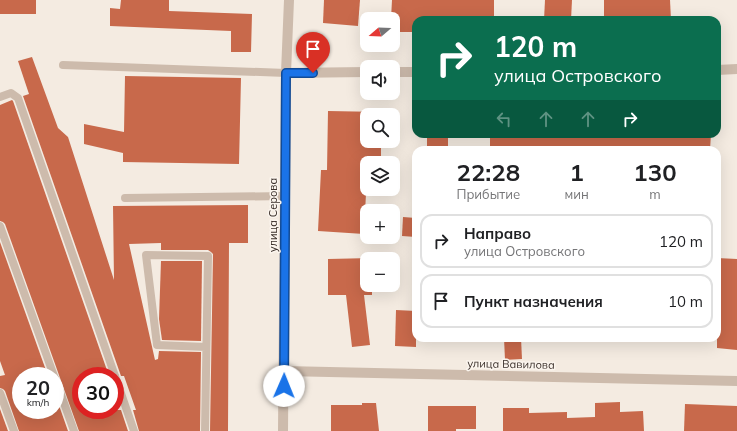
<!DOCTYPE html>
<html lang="ru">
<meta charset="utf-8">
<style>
body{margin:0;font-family:Mulish,sans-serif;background:#f6f6f6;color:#202124;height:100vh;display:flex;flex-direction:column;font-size:15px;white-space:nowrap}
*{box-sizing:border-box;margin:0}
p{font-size:13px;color:#757577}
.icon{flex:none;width:22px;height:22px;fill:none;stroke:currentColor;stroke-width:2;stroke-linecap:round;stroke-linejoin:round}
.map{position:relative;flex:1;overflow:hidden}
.drawer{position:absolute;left:412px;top:146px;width:309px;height:196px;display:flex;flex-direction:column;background:#fff;border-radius:12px;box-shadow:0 4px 16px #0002}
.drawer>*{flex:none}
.banner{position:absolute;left:412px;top:16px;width:309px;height:122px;border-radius:12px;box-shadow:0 4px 16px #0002;background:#0b6e4f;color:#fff;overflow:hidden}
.needle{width:26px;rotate:251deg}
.tools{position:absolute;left:360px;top:12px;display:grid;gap:8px}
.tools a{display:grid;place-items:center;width:40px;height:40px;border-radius:8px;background:#fff;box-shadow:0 4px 16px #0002;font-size:20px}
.speed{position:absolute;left:12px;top:367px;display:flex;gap:8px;font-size:20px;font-weight:700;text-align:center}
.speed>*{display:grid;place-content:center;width:52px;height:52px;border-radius:50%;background:#fff;box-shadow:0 4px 16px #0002;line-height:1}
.speed small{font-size:10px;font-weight:400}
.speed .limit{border:6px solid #d22;background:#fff;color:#111}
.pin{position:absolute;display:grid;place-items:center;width:34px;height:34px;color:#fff;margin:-41px -17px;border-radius:50% 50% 50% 0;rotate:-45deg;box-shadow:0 0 4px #0007}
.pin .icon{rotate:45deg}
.me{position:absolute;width:44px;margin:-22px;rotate:1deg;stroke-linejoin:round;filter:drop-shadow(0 0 3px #0008)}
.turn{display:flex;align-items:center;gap:14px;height:84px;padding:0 16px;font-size:18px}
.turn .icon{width:52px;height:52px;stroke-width:2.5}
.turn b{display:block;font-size:28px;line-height:34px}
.lanes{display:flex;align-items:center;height:38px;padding:0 16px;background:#0003;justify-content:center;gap:20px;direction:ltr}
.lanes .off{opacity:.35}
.eta{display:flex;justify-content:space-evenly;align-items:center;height:68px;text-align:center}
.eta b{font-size:24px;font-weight:700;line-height:28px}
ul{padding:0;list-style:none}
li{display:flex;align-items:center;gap:12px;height:54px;margin:0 8px 6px;padding:0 8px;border:2px solid #e0e0e0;border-radius:12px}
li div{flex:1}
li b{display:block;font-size:15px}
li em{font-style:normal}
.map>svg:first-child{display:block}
.building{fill:#c8694b}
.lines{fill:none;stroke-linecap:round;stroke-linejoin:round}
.lane{stroke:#cdbbac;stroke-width:8}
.street{stroke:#cdbbac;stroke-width:10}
.route-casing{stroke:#114b97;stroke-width:10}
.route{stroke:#1a73e8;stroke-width:7}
.labels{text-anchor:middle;stroke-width:3;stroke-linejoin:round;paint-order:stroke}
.street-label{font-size:11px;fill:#3b302b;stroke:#fbf5ee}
</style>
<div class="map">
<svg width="737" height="431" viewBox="0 0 737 431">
<rect width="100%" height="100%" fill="#f4ebe1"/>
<!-- building -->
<g class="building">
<rect x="0" y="0" width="36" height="14"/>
<path d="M 121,0 L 169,0 L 169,11 L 252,14 L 251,52 L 231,52 L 231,31 L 110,26 L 110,8 L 120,9 Z"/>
<path d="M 324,0 L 360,0 L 358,26 L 323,23 Z"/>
<path d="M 392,0 L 494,0 L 494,20 L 416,20 L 416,32 L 393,32 L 393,19 L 391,19 Z"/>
<path d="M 545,0 L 572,0 L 571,20 L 544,20 Z"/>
<path d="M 604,0 L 670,0 L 671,20 L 604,20 Z"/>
<path d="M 32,57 L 58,128 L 68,137 L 114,280 L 113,206 L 248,205 L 248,243 L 229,243 L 228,431 L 210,431 L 213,254 L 211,252 L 208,250 L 161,250 L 161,243 L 129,244 L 155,360 L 158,359 L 159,351 L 201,352 L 200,431 L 139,431 L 133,410 L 136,410 L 124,376 L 121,376 L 23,96 L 29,94 L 18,61 Z"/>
<path d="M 125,76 L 241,78 L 239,164 L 123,162 L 123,153 L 84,144 L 84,124 L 124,132 Z"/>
<path d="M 12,100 L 13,101 L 109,376 L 81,376 L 81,410 L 121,410 L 128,431 L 79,431 L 5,224 L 3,222 L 0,221 L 0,105 Z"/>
<path d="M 328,111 L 382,112 L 382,115 L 367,115 L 367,141 L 381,141 L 381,156 L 367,156 L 367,173 L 364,234 L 318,231 L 321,170 L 327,170 Z"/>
<rect x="427" y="134" width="21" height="16"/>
<path d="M 490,134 L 711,134 L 710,150 L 531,150 L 531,149 L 490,148 Z"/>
<path d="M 403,217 L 416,218 L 416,237 L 402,236 Z"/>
<path d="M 0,242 L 48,376 L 21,376 L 21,410 L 55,410 L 55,394 L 68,431 L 19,431 L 5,391 L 3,389 L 0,388 L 0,376 L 5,375 L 0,361 Z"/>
<path d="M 372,258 L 367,259 L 367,285 L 372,285 L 372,295 L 364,295 L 370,345 L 352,347 L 346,295 L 328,295 L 328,259 Z"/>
<path d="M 717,258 L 737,259 L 737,350 L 717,348 L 717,307 L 719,282 L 717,281 Z"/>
<path d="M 161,261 L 202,261 L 201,341 L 162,340 L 159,319 Z"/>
<path d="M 396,310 L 416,311 L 416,347 L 395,346 Z"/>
<path d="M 504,338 L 521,338 L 522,359 L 505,360 Z"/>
<path d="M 620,402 L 620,412 L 643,411 L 644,431 L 503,431 L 503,408 L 529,408 L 529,413 L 567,412 L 567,418 L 595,417 L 595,403 Z"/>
<path d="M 362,403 L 376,403 L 379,431 L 331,431 L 331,405 L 362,405 Z"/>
<path d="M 685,404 L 737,406 L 737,431 L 684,431 Z"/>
<path d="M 428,406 L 476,406 L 476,429 L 456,429 L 456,431 L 428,431 Z"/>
<path d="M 0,409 L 8,431 L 0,431 Z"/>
</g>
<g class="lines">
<!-- lane -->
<g class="lane">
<path d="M 63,65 L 286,73"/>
<path d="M 0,97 L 11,93 L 18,98 L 115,376"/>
<path d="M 125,198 L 285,196"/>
<path d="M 0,226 L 54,376"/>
<path d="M 115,376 L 134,431"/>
<path d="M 55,378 L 74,431"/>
<path d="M 0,393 L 14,431"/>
<path d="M 205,431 L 208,256 L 146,255 L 157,345 L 206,347"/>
</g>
<!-- street -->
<g class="street">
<path d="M 717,70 L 737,69"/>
<path d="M 393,72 L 416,72"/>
<path d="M 286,73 L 367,72"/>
<path d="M 284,371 L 737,381"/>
<path d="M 283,431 L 286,73 L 289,0"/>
</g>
</g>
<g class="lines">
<!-- route casing -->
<g class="route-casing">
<path id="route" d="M 284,386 L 286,73 L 313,73"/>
</g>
<!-- route -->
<use href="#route" class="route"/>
</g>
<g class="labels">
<!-- street labels -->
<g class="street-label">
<text transform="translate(273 215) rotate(-90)" y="4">улица Серова</text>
<text transform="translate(511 364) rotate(1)" y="4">улица Вавилова</text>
</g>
</g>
</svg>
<div class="tools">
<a><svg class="needle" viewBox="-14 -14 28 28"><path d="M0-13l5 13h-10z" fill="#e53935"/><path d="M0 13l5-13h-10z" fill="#757577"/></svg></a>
<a><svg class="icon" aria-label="sound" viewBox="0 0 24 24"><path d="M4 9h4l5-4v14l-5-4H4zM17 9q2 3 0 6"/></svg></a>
<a><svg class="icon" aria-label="search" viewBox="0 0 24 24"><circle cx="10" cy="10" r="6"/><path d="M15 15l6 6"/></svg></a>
<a><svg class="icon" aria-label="layers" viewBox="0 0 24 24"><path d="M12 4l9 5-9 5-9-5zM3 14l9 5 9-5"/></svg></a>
<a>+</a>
<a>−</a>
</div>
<div class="speed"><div>20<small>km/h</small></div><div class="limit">30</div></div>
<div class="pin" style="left:313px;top:73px;background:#d93025"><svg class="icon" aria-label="arrive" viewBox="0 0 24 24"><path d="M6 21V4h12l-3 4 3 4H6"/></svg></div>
<svg class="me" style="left:284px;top:386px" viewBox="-20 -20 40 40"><circle r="19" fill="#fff"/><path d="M0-13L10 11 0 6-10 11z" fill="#1a73e8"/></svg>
<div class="banner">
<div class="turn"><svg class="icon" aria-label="right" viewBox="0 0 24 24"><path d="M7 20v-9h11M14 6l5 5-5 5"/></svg><div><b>120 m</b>улица Островского</div></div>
<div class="lanes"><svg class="icon off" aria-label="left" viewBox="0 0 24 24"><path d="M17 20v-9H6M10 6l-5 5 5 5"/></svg><svg class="icon off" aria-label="ahead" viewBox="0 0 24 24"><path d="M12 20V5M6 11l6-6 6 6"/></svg><svg class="icon off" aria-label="ahead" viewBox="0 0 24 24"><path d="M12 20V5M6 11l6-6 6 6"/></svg><svg class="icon" aria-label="right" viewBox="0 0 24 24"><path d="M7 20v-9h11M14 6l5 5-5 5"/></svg></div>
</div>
<section class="drawer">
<div class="eta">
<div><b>22:28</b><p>Прибытие</p></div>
<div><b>1</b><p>мин</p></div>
<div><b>130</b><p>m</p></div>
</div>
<ul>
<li><svg class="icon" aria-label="right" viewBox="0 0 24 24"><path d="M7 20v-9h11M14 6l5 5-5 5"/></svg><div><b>Направо</b><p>улица Островского</p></div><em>120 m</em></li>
<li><svg class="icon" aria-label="arrive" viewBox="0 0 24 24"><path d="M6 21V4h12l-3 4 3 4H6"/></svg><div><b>Пункт назначения</b></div><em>10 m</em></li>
</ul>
</section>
</div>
